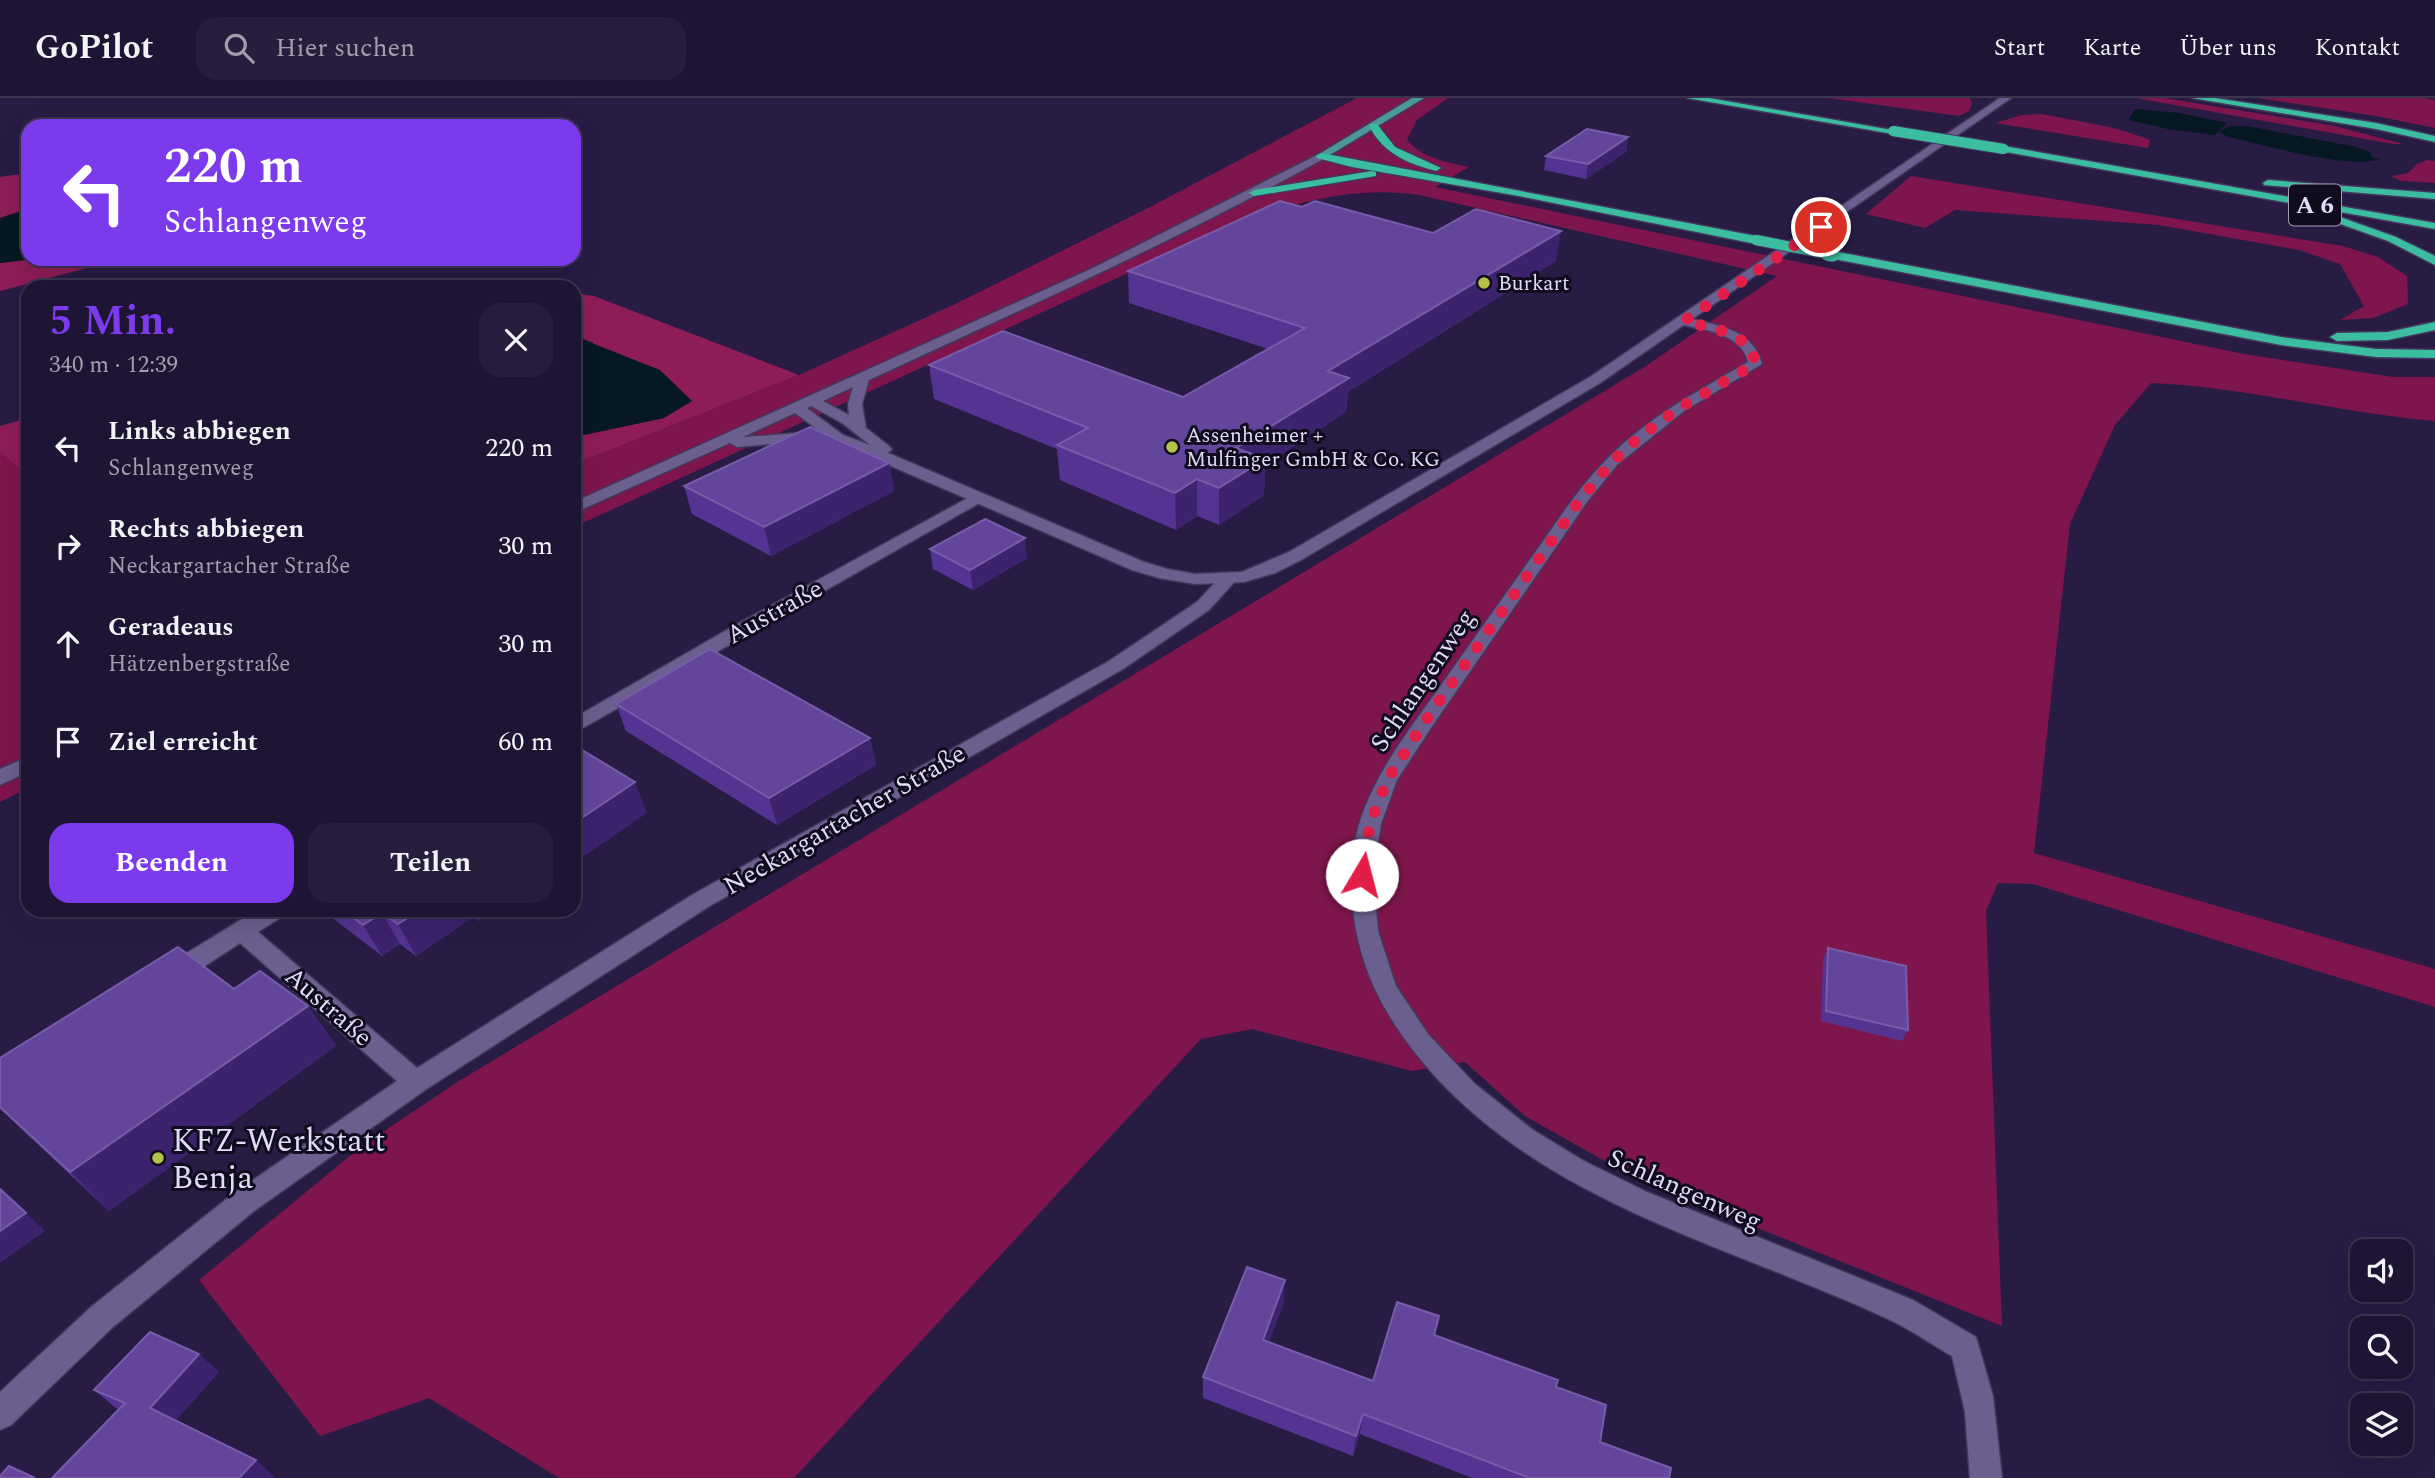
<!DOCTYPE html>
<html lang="de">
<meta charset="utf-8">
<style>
body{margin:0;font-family:Spectral,serif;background:#261e3c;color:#f1f3f6;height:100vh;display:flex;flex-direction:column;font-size:26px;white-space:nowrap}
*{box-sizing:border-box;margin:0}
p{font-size:23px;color:#a19fac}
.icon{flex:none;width:38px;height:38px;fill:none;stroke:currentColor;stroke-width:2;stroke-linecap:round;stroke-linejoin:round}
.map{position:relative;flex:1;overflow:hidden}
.details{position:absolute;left:21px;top:182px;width:560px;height:637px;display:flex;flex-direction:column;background:#1e1534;border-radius:21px;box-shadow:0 7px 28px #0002,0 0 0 2px #3c344f}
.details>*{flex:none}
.banner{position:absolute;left:21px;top:21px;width:560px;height:147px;border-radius:21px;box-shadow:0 7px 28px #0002,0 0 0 2px #3c344f;background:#7c3aed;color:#fff;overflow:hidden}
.controls{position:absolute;left:2350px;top:1141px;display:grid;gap:14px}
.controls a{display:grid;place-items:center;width:63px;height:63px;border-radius:14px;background:#1e1534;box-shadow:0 7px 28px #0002,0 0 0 2px #3c344f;font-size:35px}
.pin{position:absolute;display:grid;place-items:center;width:60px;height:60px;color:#fff;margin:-30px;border:4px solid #fff;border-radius:50%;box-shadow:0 2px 7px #0007}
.me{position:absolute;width:77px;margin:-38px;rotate:8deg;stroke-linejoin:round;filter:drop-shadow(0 0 5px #0008)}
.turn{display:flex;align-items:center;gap:24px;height:147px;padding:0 28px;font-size:32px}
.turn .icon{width:91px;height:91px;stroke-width:2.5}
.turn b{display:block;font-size:49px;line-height:60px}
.round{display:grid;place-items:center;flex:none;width:74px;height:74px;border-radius:21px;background:#261e3c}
.summary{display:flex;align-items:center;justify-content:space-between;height:119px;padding:0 28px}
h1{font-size:42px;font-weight:700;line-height:52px;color:#7c3aed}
.action{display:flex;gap:14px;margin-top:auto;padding:14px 28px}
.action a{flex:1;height:80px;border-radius:21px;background:#7c3aed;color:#fff;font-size:28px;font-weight:700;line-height:80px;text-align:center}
.action a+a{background:#261e3c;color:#f1f3f6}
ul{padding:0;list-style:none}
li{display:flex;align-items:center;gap:21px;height:98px;padding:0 28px}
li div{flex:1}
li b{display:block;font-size:26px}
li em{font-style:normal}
header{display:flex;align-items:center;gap:42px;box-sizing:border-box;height:98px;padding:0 35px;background:#1e1534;border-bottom:2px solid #3c344f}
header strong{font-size:33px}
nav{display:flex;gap:38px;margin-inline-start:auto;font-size:24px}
.search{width:490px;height:63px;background:#261e3c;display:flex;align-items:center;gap:18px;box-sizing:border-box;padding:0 24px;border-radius:21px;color:#a19fac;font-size:26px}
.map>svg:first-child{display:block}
.green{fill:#7e154c}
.forest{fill:#8e1d57}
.water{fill:#061821}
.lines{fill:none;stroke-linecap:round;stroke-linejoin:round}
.street-casing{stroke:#43385b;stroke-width:3}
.secondary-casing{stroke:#43385b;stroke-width:3}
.primary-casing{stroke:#43385b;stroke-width:3}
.highway-casing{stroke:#43385b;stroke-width:3}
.street{fill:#6a5f8f;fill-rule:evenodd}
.secondary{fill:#6a5f8f;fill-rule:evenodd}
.primary{fill:#4e9799;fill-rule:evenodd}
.highway{fill:#3cbda0;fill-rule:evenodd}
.highway-bridge-far1-casing{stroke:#43385b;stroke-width:12;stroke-linecap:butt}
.highway-bridge-casing{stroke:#43385b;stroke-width:15;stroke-linecap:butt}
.highway-bridge-far1{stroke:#3cbda0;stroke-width:10}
.highway-bridge{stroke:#3cbda0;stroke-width:13}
.wall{fill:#553392}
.shaded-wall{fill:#3d226e}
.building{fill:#64459c;stroke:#785caa;stroke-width:2}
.route{stroke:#e11d48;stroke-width:12;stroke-dasharray:0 21.6}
.poi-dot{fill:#b6c149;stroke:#100b1d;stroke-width:2.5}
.labels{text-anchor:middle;stroke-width:6;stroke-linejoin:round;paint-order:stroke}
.far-poi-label{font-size:21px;fill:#e0dbf6;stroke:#100b1d;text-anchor:start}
.shield{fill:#100b1d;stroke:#a29db5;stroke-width:2}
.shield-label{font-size:24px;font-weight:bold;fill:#e0dbf6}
.street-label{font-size:26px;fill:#e0dbf6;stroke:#100b1d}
.near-poi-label{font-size:32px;fill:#e0dbf6;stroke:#100b1d;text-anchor:start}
</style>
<header>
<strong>GoPilot</strong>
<div class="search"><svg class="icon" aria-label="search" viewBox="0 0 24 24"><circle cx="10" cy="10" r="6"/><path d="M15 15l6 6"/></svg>Hier suchen</div>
<nav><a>Start</a><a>Karte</a><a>Über uns</a><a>Kontakt</a></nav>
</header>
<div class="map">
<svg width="2435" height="1380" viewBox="0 0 2435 1380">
<rect width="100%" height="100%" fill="#281c45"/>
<!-- green -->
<g class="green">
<path d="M 1357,0 L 1448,0 L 1417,22 L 1407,41 C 1421,60 1446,64 1469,69 L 1435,89 L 2244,256 L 2393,279 L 2435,279 L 2435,323 C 2340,315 2246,289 2151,285 L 2115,327 L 2070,426 L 2034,755 L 2435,871 L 2435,909 L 2033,786 L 1998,785 L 1986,813 L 2002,1228 L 1640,1083 L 1525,1018 L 1465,964 L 1412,973 L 1252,931 L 1201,941 L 794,1380 L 559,1380 L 429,1300 L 320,1338 L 199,1182 L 362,1048 L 459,983 L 1646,268 L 1777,178 L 1419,97 C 1350,87 1291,106 1226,130 L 574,429 L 574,364 L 588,361 L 799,277 L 951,208 L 1150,109 Z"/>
<path d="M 1829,0 L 1970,0 L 1972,5 L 1969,13 L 1959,18 Z"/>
<path d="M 2136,0 L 2164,0 L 2335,28 L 2403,46 L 2393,46 Z"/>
<path d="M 2258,0 L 2424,0 L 2435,2 L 2435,30 L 2376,18 Z"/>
<path d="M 2042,16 C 2079,24 2114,27 2150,42 L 2148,50 L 1995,25 L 2022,17 Z"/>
<path d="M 2427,62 L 2435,63 L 2435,85 L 2401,83 L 2391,78 L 2408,75 L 2417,66 Z"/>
<path d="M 1911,78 L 2343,148 L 2378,159 L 2407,178 L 2408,206 L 2373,220 L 2340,222 L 2364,208 L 2340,166 L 2299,152 L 2159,127 L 1955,112 L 1925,130 L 1866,116 Z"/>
<path d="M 0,354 L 28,378 L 28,690 L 0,704 Z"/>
</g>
<!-- forest -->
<g class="forest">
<path d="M 28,75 L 28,111 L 0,120 L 0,79 Z"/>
<path d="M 33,161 L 121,161 L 0,193 L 0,165 Z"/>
<path d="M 574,195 L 594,198 L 799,277 L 588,361 L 574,364 L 574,339 L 664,320 L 592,244 L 574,238 Z"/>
<path d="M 28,320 L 28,378 L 0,354 L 0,328 Z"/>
</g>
<!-- water -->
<g class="water">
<path d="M 2135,11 L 2179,15 L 2227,25 L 2215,37 L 2168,31 L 2128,22 Z"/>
<path d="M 2229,28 L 2247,28 L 2356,49 L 2370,54 L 2373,60 L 2380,61 C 2348,72 2266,47 2228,39 L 2219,34 Z"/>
<path d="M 28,111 L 28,161 L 33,161 L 0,165 L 0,120 Z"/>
<path d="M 574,238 L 660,272 L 692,303 L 664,320 L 574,339 Z"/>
</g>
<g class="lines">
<!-- street casing -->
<g class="street-casing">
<g id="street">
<path d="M 1684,219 C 1715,227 1753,230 1762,266 L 1684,313 L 1617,367 L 1587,404 L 1433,627 L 1397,682 L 1381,726 L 1373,777 L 1378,833 L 1396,888 L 1428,936 L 1475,986 L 1533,1032 L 1584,1063 L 1647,1094 L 1913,1202 L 1976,1239 L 1993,1298 L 2002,1380 L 1970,1380 L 1965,1314 L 1952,1258 C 1931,1246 1910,1231 1888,1221 C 1732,1148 1553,1108 1433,976 C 1403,942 1378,906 1364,863 C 1350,819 1346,768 1360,723 C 1377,671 1413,627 1444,583 C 1475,539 1507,494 1539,449 C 1560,419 1581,387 1607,361 C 1647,320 1698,293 1748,264 C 1741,235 1704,232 1679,226 L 1679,220 Z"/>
<path d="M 977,395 L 983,397 L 985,400 L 983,403 L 574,635 L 574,620 L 732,529 Z"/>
<path d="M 1228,476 L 1237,481 L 1209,512 L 1123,571 L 708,809 L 425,992 L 254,1113 L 113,1229 L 11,1327 L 0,1332 L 0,1294 L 91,1209 L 234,1095 L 397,983 L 240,845 L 182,883 L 173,885 L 164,883 L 161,876 L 164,869 L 257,812 L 287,812 L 283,818 L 258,834 L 417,970 L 692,797 L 1109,563 L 1197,504 L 1222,477 Z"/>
</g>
</g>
<!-- secondary casing -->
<g class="secondary-casing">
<g id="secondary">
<path d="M 2000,0 L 2011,0 L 1600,285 L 1301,462 L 1275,475 L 1244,484 L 1195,486 L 1159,480 L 1132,472 L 833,343 L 795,315 L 743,339 L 814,334 L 822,339 L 819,342 L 737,349 L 730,345 L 574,415 L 574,404 L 1093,170 L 1321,55 L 1326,58 L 1325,60 C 1177,142 1023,211 869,282 L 862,306 L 866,330 L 889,348 L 892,351 L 888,355 L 1144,464 L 1167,471 L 1195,476 L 1242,474 L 1289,454 L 1590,279 ZM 853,289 L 848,306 L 849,317 L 823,303 ZM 811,308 L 842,325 L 870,347 L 843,337 L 807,310 Z"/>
<path d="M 28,659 L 28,674 L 0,687 L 0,671 Z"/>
</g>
</g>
<!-- primary casing -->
<g class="primary-casing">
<path id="primary" d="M 1412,0 L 1424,0 L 1325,60 L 1316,58 Z"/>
</g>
<!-- highway casing -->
<g class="highway-casing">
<g id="highway">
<path d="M 1687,0 L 1709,0 L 1898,33 L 1893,36 Z"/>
<path d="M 2192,0 L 2215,0 L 2376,25 L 2435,38 L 2435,44 L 2376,31 Z"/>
<path d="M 1371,26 L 1377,26 L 1395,49 L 1441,70 L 1436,73 C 1407,65 1384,56 1369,28 Z"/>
<path d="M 2004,48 L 2435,125 L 2435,131 L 2000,53 L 1999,51 Z"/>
<path d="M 1321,55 L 1756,138 L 1762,142 L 1756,146 L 1519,98 L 1352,69 L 1317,60 L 1316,58 Z"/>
<path d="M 1372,73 L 1376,74 L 1376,78 L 1254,98 L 1249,95 L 1254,92 Z"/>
<path d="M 2268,82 L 2435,95 L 2435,101 L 2264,87 L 2263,85 Z"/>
<path d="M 2332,119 L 2340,119 L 2396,139 L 2435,158 L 2435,167 L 2388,143 L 2332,123 Z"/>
<path d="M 1833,153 L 2281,239 L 2376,251 L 2435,252 L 2435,260 L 2376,259 L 2281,247 L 1829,160 L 1827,157 Z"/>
<path d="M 2435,224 L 2435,232 L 2388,242 L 2337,243 L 2330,239 L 2337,235 L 2388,234 Z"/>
</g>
</g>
<!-- street -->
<use href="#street" class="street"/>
<!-- secondary -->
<use href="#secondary" class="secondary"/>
<!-- primary -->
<use href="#primary" class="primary"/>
<!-- highway -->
<use href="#highway" class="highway"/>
<!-- highway-bridge-far1 casing -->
<g class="highway-bridge-far1-casing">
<g id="highway-bridge-far1">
<path d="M 1893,33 L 2004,51"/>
<path d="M 1756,142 L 1833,157"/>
</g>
</g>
<!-- highway-bridge casing -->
<g class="highway-bridge-casing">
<path id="highway-bridge" d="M 1827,156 L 1833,157"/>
</g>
<!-- highway-bridge-far1 -->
<use href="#highway-bridge-far1" class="highway-bridge-far1"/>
<!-- highway-bridge -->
<use href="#highway-bridge" class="highway-bridge"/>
</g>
<!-- wall -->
<g class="wall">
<path d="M 1628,39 L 1626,54 L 1586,81 L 1544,72 L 1546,58 Z"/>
<path d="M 1302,109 L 1433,135 L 1556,163 L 1348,294 L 1346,314 L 1265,367 L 1264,397 L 1219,427 L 1197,418 L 1176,432 L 1060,382 L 1057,351 L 934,301 L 929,267 L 1183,299 L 1268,251 L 1129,205 L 1128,173 Z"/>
<path d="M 889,365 L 894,393 L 771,458 L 692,416 L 684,388 Z"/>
<path d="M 930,451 L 1027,460 L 973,492 L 933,471 Z"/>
<path d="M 616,606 L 870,640 L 876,667 L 777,727 L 626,633 Z"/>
<path d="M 322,812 L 494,812 L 478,823 L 473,819 L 416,858 L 400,846 L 382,858 Z"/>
<path d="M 1828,850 L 1908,932 L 1902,943 L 1821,923 L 1823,861 Z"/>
<path d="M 308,908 L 336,948 L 109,1113 L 0,1011 L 0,960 Z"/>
<path d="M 1284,1204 L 1268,1245 L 1373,1283 L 1434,1237 L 1556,1289 L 1600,1344 L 1669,1380 L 1472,1380 L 1360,1336 L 1353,1358 L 1203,1300 L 1203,1279 Z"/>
<path d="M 219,1274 L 176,1322 L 275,1379 L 116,1310 L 94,1292 Z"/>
</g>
<!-- shaded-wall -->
<g class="shaded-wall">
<path d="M 1628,39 L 1626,54 L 1586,81 L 1588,66 Z"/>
<path d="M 1561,133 L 1556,163 L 1348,294 L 1346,314 L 1265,367 L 1264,397 L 1219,427 L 1219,390 L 1236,350 L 1328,273 Z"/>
<path d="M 889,365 L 894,393 L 771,458 L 764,429 Z"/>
<path d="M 1197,381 L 1197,418 L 1176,432 L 1175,395 Z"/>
<path d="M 1025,440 L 1027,460 L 973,492 L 970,472 Z"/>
<path d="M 870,640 L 876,667 L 777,727 L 769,700 Z"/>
<path d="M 635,684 L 647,715 L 574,765 L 574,725 Z"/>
<path d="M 420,812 L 470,812 L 473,819 L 416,858 L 398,826 Z"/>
<path d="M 472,812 L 494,812 L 478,823 Z"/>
<path d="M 382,815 L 400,846 L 382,858 L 363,827 Z"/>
<path d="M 308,908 L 336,948 L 109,1113 L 70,1074 Z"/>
<path d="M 0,1090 L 45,1133 L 0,1165 Z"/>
<path d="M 1285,1182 L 1284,1204 L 1262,1264 L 1263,1242 Z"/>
<path d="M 199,1256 L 219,1274 L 171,1328 L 150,1310 Z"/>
<path d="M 1363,1316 L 1360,1336 L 1353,1358 L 1356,1338 Z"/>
<path d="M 256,1362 L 275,1379 L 274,1380 L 239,1380 Z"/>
</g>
<!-- building -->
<g class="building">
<path d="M 1587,31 L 1628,39 L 1588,66 L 1546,58 Z"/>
<path d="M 1280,103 L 1302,109 L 1315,103 L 1433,135 L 1476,111 L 1561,133 L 1328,273 L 1349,280 L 1236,350 L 1265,361 L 1219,390 L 1197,381 L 1175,395 L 1057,347 L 1088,330 L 929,267 L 1003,233 L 1183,299 L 1305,230 L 1128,173 Z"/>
<path d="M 810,329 L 889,365 L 764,429 L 684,388 Z"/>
<path d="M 985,421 L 1025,440 L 970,472 L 930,451 Z"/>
<path d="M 710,551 L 870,640 L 769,700 L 616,606 Z"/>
<path d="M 574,647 L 635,684 L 574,725 Z"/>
<path d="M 343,812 L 420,812 L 398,826 L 382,815 L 363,827 Z"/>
<path d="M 178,849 L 234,891 L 260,873 L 308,908 L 70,1074 L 0,1009 L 0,960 Z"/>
<path d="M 1828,850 L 1906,868 L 1908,932 L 1826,913 Z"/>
<path d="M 0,1091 L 26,1115 L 0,1133 Z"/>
<path d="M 1247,1169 L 1285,1182 L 1263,1242 L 1373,1283 L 1397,1204 L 1439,1218 L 1434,1237 L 1558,1282 L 1556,1289 L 1606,1307 L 1600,1344 L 1671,1370 L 1669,1380 L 1530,1380 L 1363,1316 L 1356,1338 L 1203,1279 Z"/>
<path d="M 150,1234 L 199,1256 L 150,1310 L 256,1362 L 239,1380 L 52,1380 L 125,1305 L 94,1292 Z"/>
<path d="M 9,1368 L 35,1380 L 0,1380 L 0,1378 Z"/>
</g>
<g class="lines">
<!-- route -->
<path class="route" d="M 1362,777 L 1370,726 L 1387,682 L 1426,622 L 1581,401 L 1612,364 L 1641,338 L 1679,310 L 1755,266 C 1753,234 1708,230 1684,223 L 1821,129"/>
</g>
<!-- markers -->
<g class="poi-dot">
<circle cx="1484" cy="185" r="7"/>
<circle cx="1172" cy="349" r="7"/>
<circle cx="158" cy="1060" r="7"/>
</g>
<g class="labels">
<!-- far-poi labels -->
<g class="far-poi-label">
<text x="1498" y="192">Burkart</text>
<text x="1186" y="344">Assenheimer +<tspan x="1186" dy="24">Mulfinger GmbH &amp; Co. KG</tspan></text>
</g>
<!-- shield labels -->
<rect class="shield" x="2289" y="86.5" width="52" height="41" rx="5"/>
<g class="shield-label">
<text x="2315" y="115">A 6</text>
</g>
<!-- street labels -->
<g class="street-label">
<text transform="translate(774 513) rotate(-29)" y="9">Austraße</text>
<text transform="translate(1422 582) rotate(-56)" y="9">Schlangenweg</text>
<text transform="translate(844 721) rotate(-30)" y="9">Neckargartacher Straße</text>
<text transform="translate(329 908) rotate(41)" y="9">Austraße</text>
<text transform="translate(1685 1091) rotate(24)" y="9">Schlangenweg</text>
</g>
<!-- near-poi labels -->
<g class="near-poi-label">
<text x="172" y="1053">KFZ-Werkstatt<tspan x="172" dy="37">Benja</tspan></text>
</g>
</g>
</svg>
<div class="controls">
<a><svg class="icon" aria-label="sound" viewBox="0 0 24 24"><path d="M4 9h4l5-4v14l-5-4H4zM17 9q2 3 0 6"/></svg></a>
<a><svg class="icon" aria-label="search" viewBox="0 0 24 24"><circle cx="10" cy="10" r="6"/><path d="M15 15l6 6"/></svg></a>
<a><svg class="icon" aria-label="layers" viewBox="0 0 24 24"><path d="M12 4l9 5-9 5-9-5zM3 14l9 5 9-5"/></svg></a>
</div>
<div class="pin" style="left:1821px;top:129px;background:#d93025"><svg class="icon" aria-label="arrive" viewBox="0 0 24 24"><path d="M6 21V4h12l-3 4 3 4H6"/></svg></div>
<svg class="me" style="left:1362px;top:777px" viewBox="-20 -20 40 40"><circle r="19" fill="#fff"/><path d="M0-13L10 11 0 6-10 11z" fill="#e11d48"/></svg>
<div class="banner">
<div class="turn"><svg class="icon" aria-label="left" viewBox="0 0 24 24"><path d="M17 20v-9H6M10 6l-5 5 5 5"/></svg><div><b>220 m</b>Schlangenweg</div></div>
</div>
<section class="details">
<div class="summary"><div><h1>5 Min.</h1><p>340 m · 12:39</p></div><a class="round"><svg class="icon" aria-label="close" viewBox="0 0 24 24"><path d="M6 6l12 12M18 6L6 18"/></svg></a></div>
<ul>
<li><svg class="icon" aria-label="left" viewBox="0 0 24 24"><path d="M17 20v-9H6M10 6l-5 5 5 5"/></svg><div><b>Links abbiegen</b><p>Schlangenweg</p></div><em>220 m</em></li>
<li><svg class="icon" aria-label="right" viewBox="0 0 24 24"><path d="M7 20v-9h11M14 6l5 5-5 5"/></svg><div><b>Rechts abbiegen</b><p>Neckargartacher Straße</p></div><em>30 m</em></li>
<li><svg class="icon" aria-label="ahead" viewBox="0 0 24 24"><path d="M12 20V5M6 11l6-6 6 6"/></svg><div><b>Geradeaus</b><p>Hätzenbergstraße</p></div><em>30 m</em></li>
<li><svg class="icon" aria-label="arrive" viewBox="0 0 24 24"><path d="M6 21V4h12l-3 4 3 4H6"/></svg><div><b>Ziel erreicht</b></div><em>60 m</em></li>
</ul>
<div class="action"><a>Beenden</a><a>Teilen</a></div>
</section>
</div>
